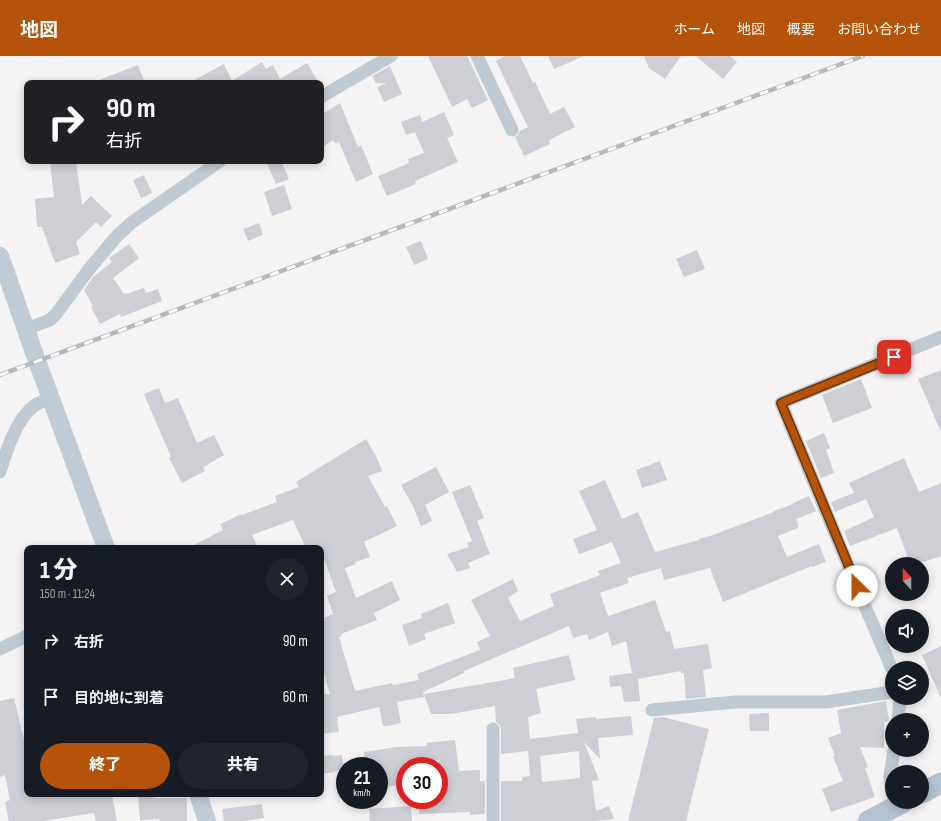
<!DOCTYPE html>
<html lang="ja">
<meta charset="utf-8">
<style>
body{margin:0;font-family:"Sofia Sans Condensed","Noto Sans JP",sans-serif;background:#20242c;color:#f1f3f6;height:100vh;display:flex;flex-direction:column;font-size:15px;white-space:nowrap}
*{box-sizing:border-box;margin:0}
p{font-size:13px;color:#9ea1a6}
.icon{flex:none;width:22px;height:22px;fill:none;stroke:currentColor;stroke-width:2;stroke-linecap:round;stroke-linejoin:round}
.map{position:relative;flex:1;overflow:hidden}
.side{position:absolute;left:24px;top:489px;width:300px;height:252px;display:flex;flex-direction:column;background:#171b24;border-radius:8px;box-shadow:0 2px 10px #0003}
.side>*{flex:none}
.banner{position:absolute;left:24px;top:24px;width:300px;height:84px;border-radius:8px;box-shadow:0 2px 10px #0003;background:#202124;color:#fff;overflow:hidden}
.needle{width:26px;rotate:339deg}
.tools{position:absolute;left:885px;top:501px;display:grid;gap:8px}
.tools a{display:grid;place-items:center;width:44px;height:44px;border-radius:50%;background:#171b24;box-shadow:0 2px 10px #0003;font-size:20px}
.speed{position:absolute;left:336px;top:701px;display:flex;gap:8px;font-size:20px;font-weight:700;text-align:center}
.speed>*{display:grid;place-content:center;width:52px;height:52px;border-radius:50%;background:#171b24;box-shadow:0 2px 10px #0003;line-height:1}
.speed small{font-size:10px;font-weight:400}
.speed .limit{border:6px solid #d22;background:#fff;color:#111}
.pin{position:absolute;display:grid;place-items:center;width:34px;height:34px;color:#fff;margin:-17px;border-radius:8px;box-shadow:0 2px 6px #0006}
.me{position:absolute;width:44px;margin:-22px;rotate:337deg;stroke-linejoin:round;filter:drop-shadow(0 0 3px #0008)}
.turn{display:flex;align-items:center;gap:14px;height:84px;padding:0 16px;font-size:18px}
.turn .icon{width:52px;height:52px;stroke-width:2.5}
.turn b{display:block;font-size:28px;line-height:34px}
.round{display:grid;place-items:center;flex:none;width:42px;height:42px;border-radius:21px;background:#20242c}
.summary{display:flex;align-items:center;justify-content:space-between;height:68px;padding:0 16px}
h1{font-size:24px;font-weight:800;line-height:30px}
.action{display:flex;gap:8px;margin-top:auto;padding:8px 16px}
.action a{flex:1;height:46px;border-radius:24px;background:#b45309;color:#fff;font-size:16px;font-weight:800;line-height:46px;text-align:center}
.action a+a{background:#20242c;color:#f1f3f6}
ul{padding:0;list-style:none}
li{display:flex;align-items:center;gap:12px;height:56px;padding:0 16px}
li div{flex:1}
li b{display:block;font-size:15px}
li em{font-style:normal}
header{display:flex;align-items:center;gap:24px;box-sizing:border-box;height:56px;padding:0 20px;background:#b45309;color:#fff}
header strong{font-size:19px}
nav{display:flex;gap:22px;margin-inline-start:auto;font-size:14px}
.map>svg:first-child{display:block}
.building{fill:#cdcfd5;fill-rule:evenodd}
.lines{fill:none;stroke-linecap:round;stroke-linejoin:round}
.street{stroke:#c1cad2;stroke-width:13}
.secondary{stroke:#c1cbd6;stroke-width:18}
.primary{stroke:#b3c2d1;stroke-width:21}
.rail-casing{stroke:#b5b8bd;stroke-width:4.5}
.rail{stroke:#fff;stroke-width:3;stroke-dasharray:9;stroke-linecap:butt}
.route-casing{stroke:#753606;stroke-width:10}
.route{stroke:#b45309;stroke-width:7}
</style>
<header>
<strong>地図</strong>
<nav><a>ホーム</a><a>地図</a><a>概要</a><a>お問い合わせ</a></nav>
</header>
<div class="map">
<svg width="941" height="765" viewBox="0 0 941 765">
<rect width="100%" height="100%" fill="#f5f3f3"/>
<!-- building -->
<g class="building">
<path d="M 428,0 L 467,0 L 488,44 L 472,52 L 467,43 L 452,51 Z"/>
<path d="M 505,0 L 520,0 L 533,27 L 535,26 L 550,58 L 564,51 L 575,71 L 549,84 L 550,88 L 524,100 L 515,81 L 518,79 L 520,75 L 528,71 L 496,5 Z"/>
<path d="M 548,0 L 584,0 L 554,13 Z"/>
<path d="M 644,0 L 681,0 L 665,23 L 649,12 Z"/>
<path d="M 696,0 L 730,0 L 737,6 L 723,23 Z"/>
<path d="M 262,6 L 266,13 L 273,9 L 280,23 L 307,7 L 319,27 L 189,27 L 224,8 L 232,25 Z"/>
<path d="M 138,9 L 145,27 L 94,27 L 94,26 Z"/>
<path d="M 390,10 L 402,38 L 384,46 L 377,31 L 387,27 L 376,27 L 372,20 Z"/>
<path d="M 340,47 L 358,91 L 361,89 L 373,118 L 356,126 L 339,86 L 336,88 L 333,84 L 321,92 L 321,59 Z"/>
<path d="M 444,56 L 454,79 L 447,82 L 458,106 L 415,125 L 416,128 L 387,140 L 378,120 L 409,107 L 408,103 L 424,97 L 415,76 L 406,79 L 401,66 L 420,59 L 422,66 Z"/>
<path d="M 50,105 L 76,105 L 82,149 L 91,140 L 112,160 L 101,171 L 96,166 L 76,186 L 80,198 L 55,207 L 42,171 L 37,171 L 35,143 L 54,141 Z"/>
<path d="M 266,105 L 281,105 L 289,123 L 276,128 Z"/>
<path d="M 144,119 L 152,137 L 141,142 L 133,124 Z"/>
<path d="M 284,129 L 292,153 L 272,160 L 264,136 Z"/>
<path d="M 259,167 L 263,179 L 248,185 L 243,173 Z"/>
<path d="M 421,185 L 428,203 L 414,209 L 406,191 Z"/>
<path d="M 129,188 L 139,202 L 113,222 L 124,238 L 126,237 L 126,238 L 144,232 L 146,237 L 158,233 L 162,245 L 121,261 L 120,258 L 100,268 L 91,251 L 93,250 L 84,234 L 93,221 L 112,206 L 109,202 Z"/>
<path d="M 697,194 L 705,213 L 684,221 L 676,203 Z"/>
<path d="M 941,314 L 941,376 L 918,323 Z"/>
<path d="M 861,323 L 872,352 L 833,367 L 822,339 Z"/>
<path d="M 159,332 L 165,347 L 178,342 L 197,387 L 214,379 L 224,399 L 203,411 L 205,415 L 182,427 L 169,402 L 171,401 L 144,338 Z"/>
<path d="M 824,377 L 830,392 L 826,394 L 834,417 L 821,422 L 806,385 Z"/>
<path d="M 366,383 L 377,402 L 382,415 L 368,420 L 385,451 L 387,450 L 397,470 L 364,486 L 370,501 L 355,506 L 356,508 L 345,512 L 356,542 L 392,525 L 400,544 L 374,557 L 377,564 L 341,578 L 342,580 L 339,581 L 355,635 L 392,627 L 393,629 L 419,624 L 417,618 L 480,594 L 477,586 L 490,580 L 471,544 L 513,523 L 518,535 L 508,542 L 520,565 L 554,550 L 550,538 L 600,519 L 598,515 L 621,507 L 612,486 L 579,498 L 573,483 L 597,474 L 579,435 L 605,424 L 622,463 L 638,456 L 655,496 L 699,484 L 699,483 L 713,479 L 774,456 L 774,455 L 793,448 L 793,447 L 809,440 L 816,455 L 796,463 L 798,467 L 798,472 L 778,480 L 787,501 L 819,488 L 826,506 L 812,511 L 812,510 L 723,546 L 710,512 L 664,524 L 661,512 L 627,522 L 629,527 L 600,537 L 608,560 L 655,544 L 666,576 L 670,575 L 674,593 L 708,588 L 712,612 L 703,614 L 706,641 L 686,643 L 684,617 L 681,617 L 681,615 L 638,623 L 640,645 L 624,646 L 621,630 L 610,631 L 609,620 L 632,617 L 626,585 L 612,590 L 608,576 L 589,584 L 587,578 L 573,582 L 569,570 L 464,615 L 464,617 L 423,636 L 424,641 L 397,646 L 401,667 L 388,670 L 383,670 L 379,651 L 337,661 L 339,676 L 321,678 L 321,638 L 330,638 L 321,608 L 321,563 L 333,558 L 327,540 L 336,536 L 321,495 L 321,492 L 306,492 L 293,464 L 252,479 L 258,492 L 188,492 L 223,474 L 220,468 L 242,458 L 242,459 L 277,446 L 275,440 L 299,431 L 296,426 Z"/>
<path d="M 904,402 L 919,436 L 941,427 L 941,500 L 917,508 L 910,508 L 897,472 L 850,490 L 844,475 L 874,461 L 866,443 L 835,456 L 831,446 L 854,437 L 849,427 Z"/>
<path d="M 660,405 L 667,424 L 642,432 L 636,414 Z"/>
<path d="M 436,411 L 449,436 L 425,449 L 432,465 L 421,470 L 413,450 L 401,429 Z"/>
<path d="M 470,429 L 484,462 L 477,465 L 490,498 L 468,507 L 470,512 L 457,516 L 447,498 L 469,491 L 467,487 L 472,485 L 452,436 Z"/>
<path d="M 448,547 L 455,567 L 424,578 L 426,583 L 409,590 L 402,569 L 422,562 L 421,558 Z"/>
<path d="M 941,590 L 941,642 L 922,599 Z"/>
<path d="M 569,599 L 575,624 L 536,633 L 541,657 L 528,661 L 530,683 L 578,677 L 576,663 L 596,661 L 596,663 L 631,660 L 633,679 L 598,682 L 600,703 L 584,686 L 599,724 L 592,725 L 596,755 L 609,750 L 614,763 L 594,765 L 501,765 L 501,725 L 522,725 L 522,721 L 530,720 L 528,695 L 501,698 L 501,673 L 500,669 L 496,666 L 495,650 L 451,658 L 431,658 L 424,638 L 515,622 L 513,612 ZM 579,695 L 580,722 L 542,726 L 540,700 Z"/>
<path d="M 14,642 L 27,696 L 27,738 L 112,738 L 117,765 L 96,765 L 94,757 L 43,765 L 9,765 L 5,746 L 10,744 L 5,719 L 0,721 L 0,645 Z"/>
<path d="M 886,645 L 889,665 L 884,666 L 884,692 L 860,691 L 868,711 L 865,712 L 875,741 L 831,756 L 822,733 L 843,725 L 833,701 L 835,700 L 828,682 L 841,677 L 837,654 Z"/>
<path d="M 769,657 L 769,675 L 750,675 L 749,658 Z"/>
<path d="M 663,661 L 709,673 L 686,765 L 628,765 L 654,662 Z"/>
<path d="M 455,684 L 459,715 L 480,714 L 480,725 L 485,725 L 485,758 L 470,759 L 470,756 L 419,758 L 419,744 L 439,744 L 439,704 L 405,706 L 405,728 L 379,732 L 379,710 L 365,710 L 364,696 L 397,691 L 427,690 L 426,687 Z"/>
<path d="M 333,699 L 333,700 L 342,699 L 344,713 L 335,715 L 335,716 L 321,718 L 321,700 Z"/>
<path d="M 138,738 L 155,738 L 155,742 L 187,742 L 187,765 L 159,765 L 159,763 L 140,764 Z"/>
<path d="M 262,748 L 264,762 L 243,765 L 224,765 L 222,753 Z"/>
<path d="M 411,750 L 412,765 L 370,765 L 369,753 Z"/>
</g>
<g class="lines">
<!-- street -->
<g class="street">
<path d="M 477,0 L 512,74"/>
<path d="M 321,41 L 391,0"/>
<path d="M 26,273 L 50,264 L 56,258 L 90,212 L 117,180 L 131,167 L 220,105"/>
<path d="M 0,416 C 6,396 16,363 34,350 C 39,346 46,344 51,342"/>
<path d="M 0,593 L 27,580"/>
<path d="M 892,613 L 867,555 L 781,347 L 941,281"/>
<path d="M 652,654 L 735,646 L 826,646 L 892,636"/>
<path d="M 898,664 L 900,642"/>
<path d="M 493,673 L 493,765"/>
<path d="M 892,738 L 890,720 L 894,694"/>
</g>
<!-- secondary -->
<g class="secondary">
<path d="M 0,200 L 37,305 L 106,492"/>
<path d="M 198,738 L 207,765"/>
</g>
<!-- primary -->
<g class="primary">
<path d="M 922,737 L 941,727"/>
<path d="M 868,765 L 904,746"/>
</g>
<!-- rail casing -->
<g class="rail-casing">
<path id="rail" d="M 0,319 L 863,0"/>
</g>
<!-- rail -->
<use href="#rail" class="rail"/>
</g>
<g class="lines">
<!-- route casing -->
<g class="route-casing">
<path id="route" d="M 857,530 L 814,426 L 781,347 L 894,301"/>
</g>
<!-- route -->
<use href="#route" class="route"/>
</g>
</svg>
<div class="tools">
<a><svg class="needle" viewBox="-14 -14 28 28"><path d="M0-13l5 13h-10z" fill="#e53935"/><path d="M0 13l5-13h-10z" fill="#9ea1a6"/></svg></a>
<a><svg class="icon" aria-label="sound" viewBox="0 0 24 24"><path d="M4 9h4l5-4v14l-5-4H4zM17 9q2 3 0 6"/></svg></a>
<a><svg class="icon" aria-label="layers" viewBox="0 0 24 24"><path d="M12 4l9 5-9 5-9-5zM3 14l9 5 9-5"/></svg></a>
<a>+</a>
<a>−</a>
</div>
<div class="speed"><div>21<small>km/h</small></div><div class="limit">30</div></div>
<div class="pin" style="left:894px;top:301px;background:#d93025"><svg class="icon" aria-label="arrive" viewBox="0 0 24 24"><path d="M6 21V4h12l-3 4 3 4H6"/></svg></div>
<svg class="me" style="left:857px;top:530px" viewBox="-20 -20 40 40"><circle r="19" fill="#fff"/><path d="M0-13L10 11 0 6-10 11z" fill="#b45309"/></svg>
<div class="banner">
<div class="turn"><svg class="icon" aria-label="right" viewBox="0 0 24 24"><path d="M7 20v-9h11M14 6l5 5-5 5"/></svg><div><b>90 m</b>右折</div></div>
</div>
<section class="side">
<div class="summary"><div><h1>1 分</h1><p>150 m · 11:24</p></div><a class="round"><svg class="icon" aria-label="close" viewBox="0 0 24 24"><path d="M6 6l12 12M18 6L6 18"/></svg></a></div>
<ul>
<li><svg class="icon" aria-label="right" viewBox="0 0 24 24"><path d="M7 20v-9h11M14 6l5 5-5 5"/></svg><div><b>右折</b></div><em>90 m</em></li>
<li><svg class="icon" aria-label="arrive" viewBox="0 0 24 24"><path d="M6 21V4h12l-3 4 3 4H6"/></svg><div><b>目的地に到着</b></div><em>60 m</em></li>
</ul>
<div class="action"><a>終了</a><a>共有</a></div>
</section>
</div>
